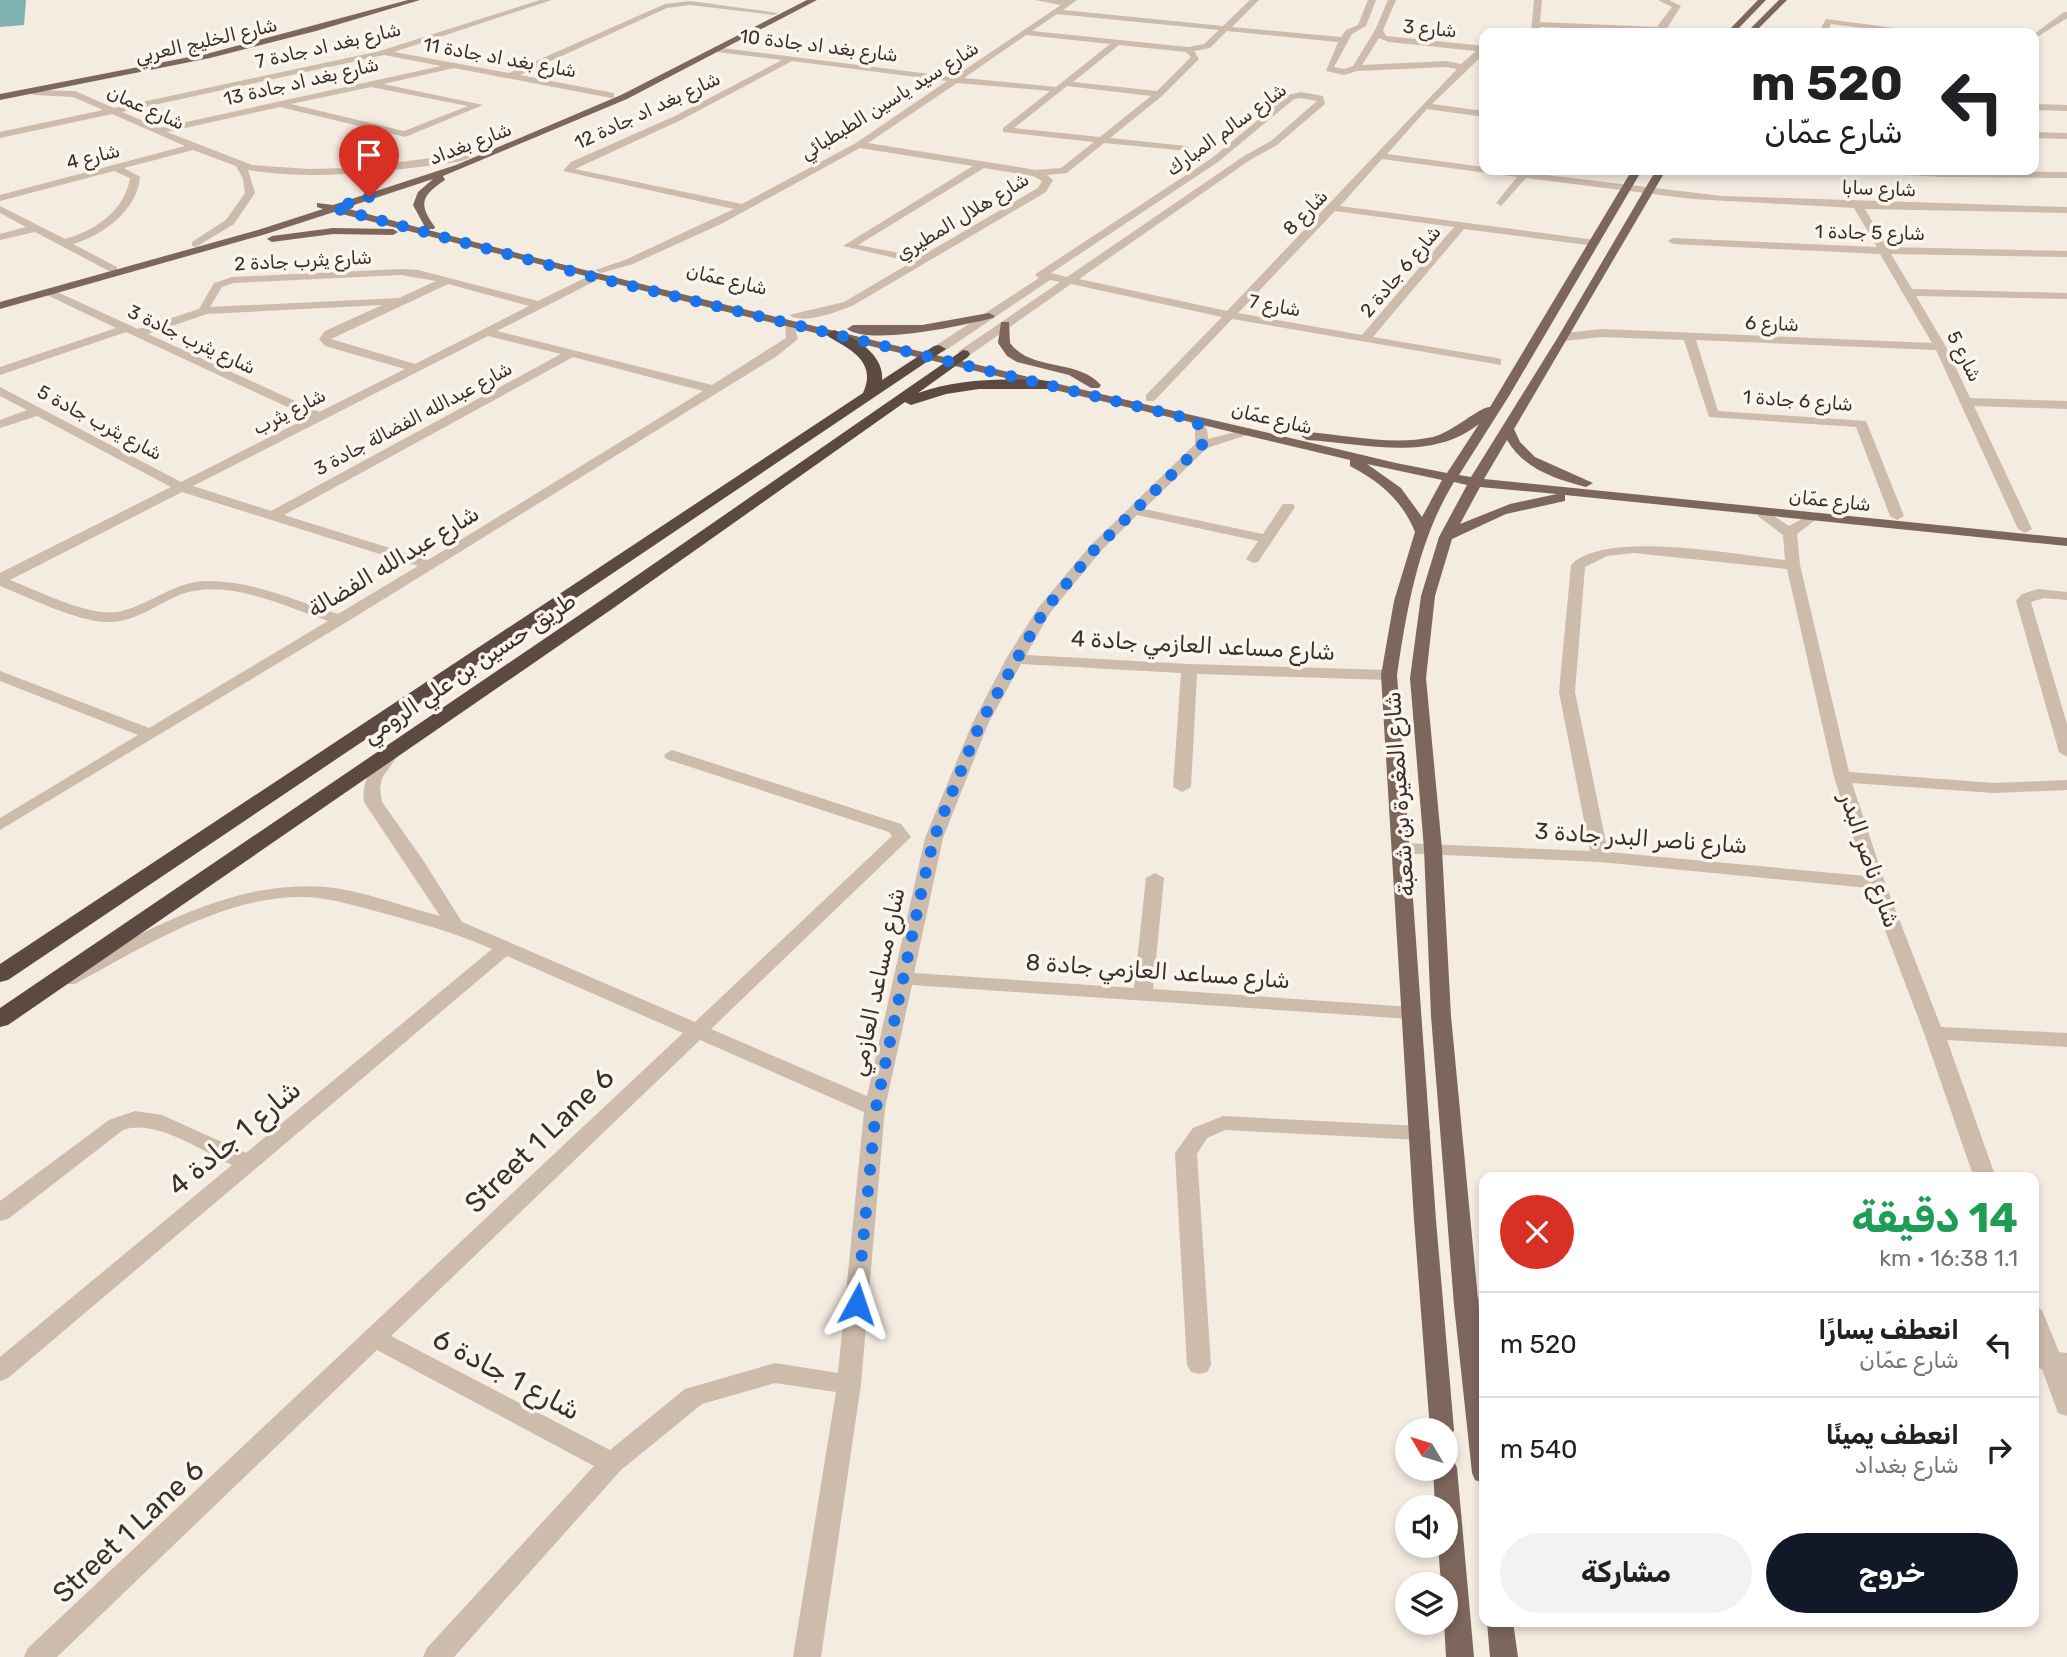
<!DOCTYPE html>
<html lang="ar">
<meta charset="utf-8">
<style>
body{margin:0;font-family:Rubik,"Noto Naskh Arabic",sans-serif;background:#f2f2f2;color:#202124;direction:rtl;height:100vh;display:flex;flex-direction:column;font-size:26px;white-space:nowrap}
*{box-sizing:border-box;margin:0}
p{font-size:23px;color:#757577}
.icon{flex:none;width:38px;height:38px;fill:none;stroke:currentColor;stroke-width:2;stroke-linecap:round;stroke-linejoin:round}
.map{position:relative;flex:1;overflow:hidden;direction:ltr}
.side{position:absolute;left:1479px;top:1172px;width:560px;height:455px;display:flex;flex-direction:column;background:#fff;border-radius:14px;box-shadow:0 4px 10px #0003;direction:rtl}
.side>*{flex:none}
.banner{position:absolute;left:1479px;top:28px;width:560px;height:147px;border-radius:14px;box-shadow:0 4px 10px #0003;direction:rtl;background:#fff;color:#202124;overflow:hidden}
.needle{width:46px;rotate:308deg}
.tools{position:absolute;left:1395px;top:1418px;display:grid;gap:14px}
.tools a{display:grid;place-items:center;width:63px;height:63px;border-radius:50%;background:#fff;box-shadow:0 4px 10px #0003;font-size:35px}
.pin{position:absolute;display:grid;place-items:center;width:60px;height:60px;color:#fff;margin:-72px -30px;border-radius:50% 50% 50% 0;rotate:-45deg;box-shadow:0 0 7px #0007}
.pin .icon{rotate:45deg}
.me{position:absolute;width:77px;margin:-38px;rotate:5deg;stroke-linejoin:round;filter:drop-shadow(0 0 5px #0008)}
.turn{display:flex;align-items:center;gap:24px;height:147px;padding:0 21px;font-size:32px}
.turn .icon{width:91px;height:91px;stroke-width:2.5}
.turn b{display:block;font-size:49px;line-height:60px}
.round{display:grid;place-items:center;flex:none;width:74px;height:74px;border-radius:37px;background:#f2f2f2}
.summary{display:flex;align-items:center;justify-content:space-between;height:119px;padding:0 21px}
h1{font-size:42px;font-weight:700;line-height:52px;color:#1e9e55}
.action{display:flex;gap:14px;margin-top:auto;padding:14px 21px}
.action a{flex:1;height:80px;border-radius:42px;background:#111827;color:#fff;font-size:28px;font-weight:700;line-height:80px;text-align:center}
.action a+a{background:#f2f2f2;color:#202124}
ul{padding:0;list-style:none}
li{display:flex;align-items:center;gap:21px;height:105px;padding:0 21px;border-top:2px solid #e0e0e0}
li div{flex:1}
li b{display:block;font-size:26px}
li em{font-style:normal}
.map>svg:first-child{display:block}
.water{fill:#7fb0b2}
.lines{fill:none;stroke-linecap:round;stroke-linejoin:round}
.minor{fill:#cdbbac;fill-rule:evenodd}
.major{fill:#7d675c;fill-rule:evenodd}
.highway{fill:#5c4a42;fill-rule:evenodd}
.route{stroke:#1a73e8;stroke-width:12;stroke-dasharray:0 21.6}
.labels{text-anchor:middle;stroke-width:7;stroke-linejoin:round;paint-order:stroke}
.far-street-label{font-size:19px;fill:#3b302b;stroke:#fbf5ee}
.street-label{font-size:23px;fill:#3b302b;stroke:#fbf5ee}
.near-street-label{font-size:28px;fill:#3b302b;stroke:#fbf5ee}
</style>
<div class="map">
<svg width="2067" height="1657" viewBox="0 0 2067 1657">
<rect width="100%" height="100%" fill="#f4ebe1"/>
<!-- water -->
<path class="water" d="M 0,0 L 26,0 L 24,25 L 0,27 Z"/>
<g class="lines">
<!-- minor -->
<g class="minor">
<path d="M 540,0 L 552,0 L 394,52 L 509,73 L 665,4 L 690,1 L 778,13 L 774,15 L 690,5 L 667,8 L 520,75 L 614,93 L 614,97 L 611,98 L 454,68 L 383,84 L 483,105 L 405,137 L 280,107 L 167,132 L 252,165 L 309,169 L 349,168 L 466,154 L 471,157 C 461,163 446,163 434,165 C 373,173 310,180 248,170 L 255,193 L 234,224 L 196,247 L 192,246 L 192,242 L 226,220 L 245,193 L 243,179 L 236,166 L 193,150 L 124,168 L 140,177 C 137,211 103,235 73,244 L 117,267 L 117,271 L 109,271 L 35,232 L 0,240 L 0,234 L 26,227 L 0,213 L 0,206 L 65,239 C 94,231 125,211 130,178 L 114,171 L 0,201 L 0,195 L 185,146 L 112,114 L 0,138 L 0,132 L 103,110 L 73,97 L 35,95 L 32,94 L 32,90 L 75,91 L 114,108 L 380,51 ZM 384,55 L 441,66 L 159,128 L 122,112 ZM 371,87 L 468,106 L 404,131 L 291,104 Z"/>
<path d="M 1035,0 L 1077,0 L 1063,10 L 1223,26 L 1250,0 L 1259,0 L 1232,27 L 1341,37 L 1346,30 L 1358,25 L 1368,0 L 1376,0 L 1366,26 L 1352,34 L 1334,67 L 1344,69 L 1353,66 L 1375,30 L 1388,0 L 1396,0 L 1383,30 L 1386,36 L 1484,46 L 1484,54 L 1432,104 L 1484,111 L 1484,117 L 1427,109 L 1387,154 L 1484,167 L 1484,170 L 1506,170 L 1722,196 L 2067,207 L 2067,213 L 1865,209 L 1887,247 L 2067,251 L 2067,257 L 1891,254 L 1912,289 L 2067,293 L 2067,299 L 1916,296 L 1946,347 L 1970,398 L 2067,401 L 2067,409 L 1974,406 L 2032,529 L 2025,533 L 2018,529 L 1936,350 L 1696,340 L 1718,411 L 1866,421 L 1904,516 L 1897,520 L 1890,516 L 1856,427 L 1709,417 L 1684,340 L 1602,337 L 1564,341 L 1558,337 L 1564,333 L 1602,329 L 1932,343 L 1880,254 L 1673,244 L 1668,241 L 1673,238 L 1877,247 L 1854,208 L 1692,199 L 1526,178 L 1501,206 L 1496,203 L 1517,177 L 1382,159 L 1340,206 L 1595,240 L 1600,243 L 1595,246 L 1464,229 L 1373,337 L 1497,358 L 1501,359 L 1501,365 L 1232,319 L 1154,401 L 1146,401 L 1146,395 L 1222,317 L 1071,284 L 967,357 L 959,357 L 959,351 L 1060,282 L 1050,280 L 943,352 L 935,352 L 935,346 L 1039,278 L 1035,275 L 1037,273 L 1212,158 L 1288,95 L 1301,92 L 1323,96 L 1325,104 L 1277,145 L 1250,160 L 1079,279 L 1227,311 L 1457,69 L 1446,67 L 1357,71 L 1344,75 L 1326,71 L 1338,42 L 1227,31 L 1210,48 L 1194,51 L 1199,59 L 1162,96 L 1110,138 L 1186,146 L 1189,147 L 1189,151 L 1104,143 L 1067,173 L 1047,175 L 1053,180 L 1046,192 L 852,306 C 836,312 804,325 789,315 L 844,302 L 912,262 L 843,246 L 973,166 L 860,148 L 723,223 L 633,264 L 601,273 L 595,270 L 625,260 L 734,209 L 563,171 L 571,162 L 675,116 L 782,60 L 717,52 L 714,47 L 954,77 L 1061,5 ZM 1057,14 L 1219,30 L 1204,44 L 1188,47 L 1032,31 ZM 1026,35 L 1110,44 L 1056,87 L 964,78 ZM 1379,38 L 1389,42 L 1476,51 L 1461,64 L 1446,61 L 1362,65 ZM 1119,45 L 1186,52 L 1191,57 L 1157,91 L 1073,82 ZM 792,61 L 947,81 L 856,143 L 742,204 L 575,169 L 681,120 ZM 957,83 L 1050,91 L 1003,128 L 1003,132 L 1094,142 L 1061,168 L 1036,170 L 868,143 ZM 1067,86 L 1151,96 L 1100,137 L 1014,128 ZM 1301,98 L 1317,101 L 1271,141 L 1244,156 L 1067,277 L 1051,273 L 1218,162 L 1294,99 ZM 984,168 L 1033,176 L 1042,181 L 1038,188 L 920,257 L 858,245 ZM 1335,211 L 1454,227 L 1362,335 L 1238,313 Z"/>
<path d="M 1534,0 L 1542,0 L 1540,22 L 1657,27 L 1672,7 L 1658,0 L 1669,0 L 1681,6 L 1666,30 L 1658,32 L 1540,27 L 1539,33 L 1531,33 Z"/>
<path d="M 2064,12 L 2067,12 L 2067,18 L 2034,39 L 2034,34 Z"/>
<path d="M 1826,19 L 1917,31 L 1921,33 L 1901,33 L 1831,24 L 1826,33 L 1818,33 Z"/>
<path d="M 2034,104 L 2067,105 L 2067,111 L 2034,110 Z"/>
<path d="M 2034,132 L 2067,133 L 2067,139 L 2034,138 Z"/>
<path d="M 1861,170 L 2067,172 L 2067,178 L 1942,177 L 1866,173 Z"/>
<path d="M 401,269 L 418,270 L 538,301 L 591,275 L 599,275 L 599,279 L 497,331 L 712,385 L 786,338 L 785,321 L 793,321 L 798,339 L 777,356 L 345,623 L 0,830 L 0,818 L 138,735 L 0,681 L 0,671 L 149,728 L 328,621 C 284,606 228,578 182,594 C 156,604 135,623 107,622 C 78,622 28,597 0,586 L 0,573 L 171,487 L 37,416 L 0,428 L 0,420 L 27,410 L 0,396 L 0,387 L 181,482 L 309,417 L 126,332 L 0,375 L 0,367 L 116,328 L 47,295 L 47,291 L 55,291 L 138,329 L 199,309 L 214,283 L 232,277 ZM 401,275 L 436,281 L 399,298 L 210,307 L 222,287 L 233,283 ZM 448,284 L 529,306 L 415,364 L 331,339 ZM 382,305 L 325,331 L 319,339 L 325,346 L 405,369 L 319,412 L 148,334 L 207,314 ZM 488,336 L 561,354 L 271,511 L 193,486 ZM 573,357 L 703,391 L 428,560 L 284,515 ZM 182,492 L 418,566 L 338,614 C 296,601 253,581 208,581 C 175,581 153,603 122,611 C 92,619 39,591 10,580 Z"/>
<path d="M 1195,416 L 1200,417 L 1207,430 L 1208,439 L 1250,428 L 1256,432 L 1207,448 L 1144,509 L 1263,534 L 1283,504 L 1293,504 L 1295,507 L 1258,562 L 1253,563 L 1246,559 L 1258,541 L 1137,515 L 1100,552 L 1050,613 L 1026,655 L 1189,664 L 1389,670 L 1397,675 L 1389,680 L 1197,674 L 1191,787 L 1182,792 L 1173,787 L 1181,673 L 1021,664 L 988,724 L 943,838 L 914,973 L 1134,988 L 1146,878 L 1155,873 L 1164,878 L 1153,989 L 1411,1007 L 1418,1008 L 1421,1013 L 1418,1018 L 1411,1019 L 912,985 L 885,1108 L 861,1384 L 821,1657 L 793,1657 L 836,1392 L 775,1383 L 702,1404 L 621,1470 L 454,1657 L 423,1657 L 427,1648 L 594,1466 L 377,1350 L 57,1657 L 24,1657 L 28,1648 L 683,1033 L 507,956 L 8,1378 L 0,1381 L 0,1357 L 232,1165 C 202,1151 155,1118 123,1130 L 8,1219 L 0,1221 L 0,1201 L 109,1120 L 135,1111 L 162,1115 L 246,1153 L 492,949 C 454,932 416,922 375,911 C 349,904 324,896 297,897 C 218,899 142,948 75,984 L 61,984 L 58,980 L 61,976 C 142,933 231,879 326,887 C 360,890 405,907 440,916 L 364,802 C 361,779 374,766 387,747 L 393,746 L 401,751 L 382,778 L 380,788 L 382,802 L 423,860 L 462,922 L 695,1022 L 892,836 L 889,832 L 666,759 L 664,755 L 672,750 L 901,824 L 911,837 L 711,1029 L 867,1096 L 925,838 L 972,724 L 1006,659 L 1038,608 L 1090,546 L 1195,444 L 1195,430 L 1189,420 ZM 700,1040 L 864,1112 L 838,1373 L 775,1363 L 685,1389 L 610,1450 L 391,1336 Z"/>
<path d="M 1763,509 L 1789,526 L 1811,514 L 1818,518 L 1797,534 L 1800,565 L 1849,772 L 1994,783 L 2067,780 L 2067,790 L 1994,793 L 1852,783 L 1885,883 L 1941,1027 L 2067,1033 L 2067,1047 L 1947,1040 L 1996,1178 L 1974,1178 L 1924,1033 L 1869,888 L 1600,862 L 1402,853 L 1393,848 L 1402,843 L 1590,851 L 1559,692 L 1571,565 C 1606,529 1736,555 1785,560 L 1783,535 L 1758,516 L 1758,510 ZM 1634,553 L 1787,569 L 1834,777 L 1865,876 L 1608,852 L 1575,692 L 1585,567 L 1607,556 Z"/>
<path d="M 2038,589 L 2067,592 L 2067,600 L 2044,598 L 2031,602 L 2067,724 L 2067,757 L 2059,752 L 2016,601 L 2022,594 Z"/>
<path d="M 1223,1116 L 1420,1126 L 1427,1128 L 1431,1133 L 1427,1138 L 1420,1140 L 1225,1130 L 1207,1138 L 1197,1154 L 1211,1365 L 1207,1372 L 1199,1374 L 1191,1372 L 1187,1365 L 1175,1153 L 1193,1128 Z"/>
<path d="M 1466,1296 L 1484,1298 L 1484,1316 L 1458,1311 L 1454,1305 L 1458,1299 Z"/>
<path d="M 2034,1307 L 2042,1310 L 2059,1352 L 2067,1353 L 2067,1416 L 2058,1413 L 2042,1369 L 2034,1368 Z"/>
</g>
<!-- major -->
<g class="major">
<path d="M 408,0 L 420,0 L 316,31 L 210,58 L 0,100 L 0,94 L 210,53 Z"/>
<path d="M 807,0 L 817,0 L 627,99 L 443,176 L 445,180 C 421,196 418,204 435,227 L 434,229 L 426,229 L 413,205 L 418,192 L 433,179 L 345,208 C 693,301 1045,380 1396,463 L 1447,473 L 1479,424 C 1430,463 1364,443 1307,440 L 1301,436 L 1307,432 C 1348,435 1392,446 1433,437 C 1453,432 1479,407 1490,407 L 1632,170 L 1642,170 L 1509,396 L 1459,475 L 1471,477 L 1558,337 L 1656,170 L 1666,170 L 1514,429 L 1520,442 L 1535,457 L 1593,483 L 1586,487 C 1555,479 1524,469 1507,440 L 1484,479 L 2067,538 L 2067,546 L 1565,495 L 1565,501 L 1506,514 L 1452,539 L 1435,596 L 1426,678 L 1442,849 L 1451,1016 L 1484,1362 L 1484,1483 L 1475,1480 L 1472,1473 L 1454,1305 L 1431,1016 L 1424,849 L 1410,678 L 1421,596 L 1439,537 L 1467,485 L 1454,482 C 1418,541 1407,608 1397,675 L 1436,1220 L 1454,1430 L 1451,1437 L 1446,1439 L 1446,1430 L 1430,1430 L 1414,1220 L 1381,675 L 1394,601 L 1415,532 C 1402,500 1380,482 1350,466 L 1350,460 L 723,311 L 334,212 L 266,234 L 0,309 L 0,302 L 258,230 L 323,209 L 317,207 L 317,203 L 333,205 L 456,165 L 621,95 ZM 1367,464 L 1442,480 L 1422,517 L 1401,488 ZM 1480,487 L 1557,494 L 1510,504 L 1460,524 Z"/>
<path d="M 1758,0 L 1766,0 L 1734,33 L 1726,33 Z"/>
<path d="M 1779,0 L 1787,0 L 1754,33 L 1746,33 Z"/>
<path d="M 333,228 L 393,229 L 398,232 L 393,235 L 333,234 L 272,242 L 267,239 L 272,236 Z"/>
<path d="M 989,313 L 995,316 L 993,318 C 965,325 870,346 847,329 L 853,325 L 922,325 Z"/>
<path d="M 1001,322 L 1009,322 L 1010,343 C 1032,372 1077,358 1101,385 L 1099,388 L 1091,388 L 1069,375 L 1017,362 L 1007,356 L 998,343 Z"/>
<path d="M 1446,1458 L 1454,1461 L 1457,1468 L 1474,1657 L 1446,1657 L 1444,1622 L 1446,1584 L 1441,1584 L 1438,1545 L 1446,1545 L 1446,1507 L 1435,1507 L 1433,1468 L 1446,1468 Z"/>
<path d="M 1487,1622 L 1513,1622 L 1518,1657 L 1490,1657 Z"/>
</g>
<!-- highway -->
<g class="highway">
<path d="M 834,330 C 855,336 885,356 882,380 L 934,346 L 939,345 L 946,349 L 8,980 L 0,982 L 0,964 L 863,393 C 877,363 852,350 829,337 L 827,334 Z"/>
<path d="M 963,350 L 968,351 L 970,354 L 968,357 L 918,393 C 960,378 1005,378 1049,381 L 1056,385 L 1049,389 L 979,389 L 946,394 L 911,405 L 905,402 L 612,609 L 8,1025 L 0,1027 L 0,1008 L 600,601 Z"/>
</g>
</g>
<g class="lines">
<!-- route -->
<path class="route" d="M 369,197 L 334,208 L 590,276 L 1195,420 L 1202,430 L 1202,445 L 1095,549 L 1044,611 L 980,724 L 943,815 L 934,838 L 923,884 L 876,1108 L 857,1304"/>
</g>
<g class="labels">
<!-- far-street labels -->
<g class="far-street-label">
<text transform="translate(1430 28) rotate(5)" y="7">شارع 3</text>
<text transform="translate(206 40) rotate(-13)" y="7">شارع الخليج العربي</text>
<text transform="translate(328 45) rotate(-13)" y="7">شارع بغد اد جادة 7</text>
<text transform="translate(819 45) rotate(7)" y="7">شارع بغد اد جادة 10</text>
<text transform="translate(500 57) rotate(10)" y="7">شارع بغد اد جادة 11</text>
<text transform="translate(301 81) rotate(-13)" y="7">شارع بغد اد جادة 13</text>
<text transform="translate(889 100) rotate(-32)" y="7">شارع سيد ياسين الطبطبائي</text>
<text transform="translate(146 107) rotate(24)" y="7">شارع عمان</text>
<text transform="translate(647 110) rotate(-25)" y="7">شارع بغد اد جادة 12</text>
<text transform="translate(1226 129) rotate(-36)" y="7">شارع سالم المبارك</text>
<text transform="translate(470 143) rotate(-21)" y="7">شارع بغداد</text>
<text transform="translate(93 156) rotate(-14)" y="7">شارع 4</text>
<text transform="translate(1879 188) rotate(2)" y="7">شارع سابا</text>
<text transform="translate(1305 212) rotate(-46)" y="7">شارع 8</text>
<text transform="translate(962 216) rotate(-31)" y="7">شارع هلال المطيري</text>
<text transform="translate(1870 232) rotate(1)" y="7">شارع 5 جادة 1</text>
<text transform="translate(303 260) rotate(-3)" y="7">شارع يثرب جادة 2</text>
<text transform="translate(1400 271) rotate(-50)" y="7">شارع 6 جادة 2</text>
<text transform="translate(727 279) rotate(13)" y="7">شارع عمّان</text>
<text transform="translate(1275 305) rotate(10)" y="7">شارع 7</text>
<text transform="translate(1772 323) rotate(2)" y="7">شارع 6</text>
<text transform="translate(192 339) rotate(25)" y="7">شارع يثرب جادة 3</text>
<text transform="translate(1965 356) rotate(63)" y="7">شارع 5</text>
<text transform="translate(1798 400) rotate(4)" y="7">شارع 6 جادة 1</text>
<text transform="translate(289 411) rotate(-27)" y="7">شارع يثرب</text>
<text transform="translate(413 418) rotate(-28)" y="7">شارع عبدالله الفضالة جادة 3</text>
<text transform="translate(1272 418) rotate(13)" y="7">شارع عمّان</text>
<text transform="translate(100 422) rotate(28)" y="7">شارع يثرب جادة 5</text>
<text transform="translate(1830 500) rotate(6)" y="7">شارع عمّان</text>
</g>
<!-- street labels -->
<g class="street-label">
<text transform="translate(393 561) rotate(-31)" y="8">شارع عبدالله الفضالة</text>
<text transform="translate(1203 645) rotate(3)" y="8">شارع مساعد العازمي جادة 4</text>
<text transform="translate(469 668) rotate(-34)" y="8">طريق حسين بن علي الرومي</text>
<text transform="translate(1399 794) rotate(-94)" y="8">شارع المغيرة بن شعبة</text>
<text transform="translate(1641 838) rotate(4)" y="8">شارع ناصر البدر جادة 3</text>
<text transform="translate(1870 860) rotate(71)" y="8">شارع ناصر البدر</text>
<text transform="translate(1158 971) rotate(4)" y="8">شارع مساعد العازمي جادة 8</text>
<text transform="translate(877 982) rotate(-78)" y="8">شارع مساعد العازمي</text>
</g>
<!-- near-street labels -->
<g class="near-street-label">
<text transform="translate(234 1137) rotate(-40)" y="10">شارع 1 جادة 4</text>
<text transform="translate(539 1140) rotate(-44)" y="10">Street 1 Lane 6</text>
<text transform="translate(507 1374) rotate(28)" y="10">شارع 1 جادة 6</text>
<text transform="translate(128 1531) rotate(-43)" y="10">Street 1 Lane 6</text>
</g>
</g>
</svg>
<div class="tools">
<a><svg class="needle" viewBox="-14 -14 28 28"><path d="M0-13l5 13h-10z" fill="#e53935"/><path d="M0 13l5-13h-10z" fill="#757577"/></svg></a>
<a><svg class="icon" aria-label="sound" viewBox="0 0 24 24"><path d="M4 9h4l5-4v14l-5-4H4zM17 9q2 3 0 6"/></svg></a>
<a><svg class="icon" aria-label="layers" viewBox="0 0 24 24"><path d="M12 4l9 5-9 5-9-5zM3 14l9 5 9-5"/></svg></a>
</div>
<div class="pin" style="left:369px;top:197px;background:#d93025"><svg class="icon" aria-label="arrive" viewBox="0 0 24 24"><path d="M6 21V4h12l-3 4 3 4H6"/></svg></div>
<svg class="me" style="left:857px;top:1304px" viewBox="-20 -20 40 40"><path d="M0-17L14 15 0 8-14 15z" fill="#1a73e8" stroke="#fff" stroke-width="4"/></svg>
<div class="banner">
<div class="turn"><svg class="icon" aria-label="left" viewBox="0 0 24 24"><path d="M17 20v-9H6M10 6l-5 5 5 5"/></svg><div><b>520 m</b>شارع عمّان</div></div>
</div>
<section class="side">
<div class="summary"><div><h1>14 دقيقة</h1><p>1.1 km · 16:38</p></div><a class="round" style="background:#d93025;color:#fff"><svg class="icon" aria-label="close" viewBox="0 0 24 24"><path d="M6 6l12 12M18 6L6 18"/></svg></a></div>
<ul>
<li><svg class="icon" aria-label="left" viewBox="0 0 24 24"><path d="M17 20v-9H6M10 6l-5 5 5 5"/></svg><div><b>انعطف يسارًا</b><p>شارع عمّان</p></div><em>520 m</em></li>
<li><svg class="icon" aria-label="right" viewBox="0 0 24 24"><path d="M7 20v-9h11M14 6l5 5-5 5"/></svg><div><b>انعطف يمينًا</b><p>شارع بغداد</p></div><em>540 m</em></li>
</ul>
<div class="action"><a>خروج</a><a>مشاركة</a></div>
</section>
</div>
